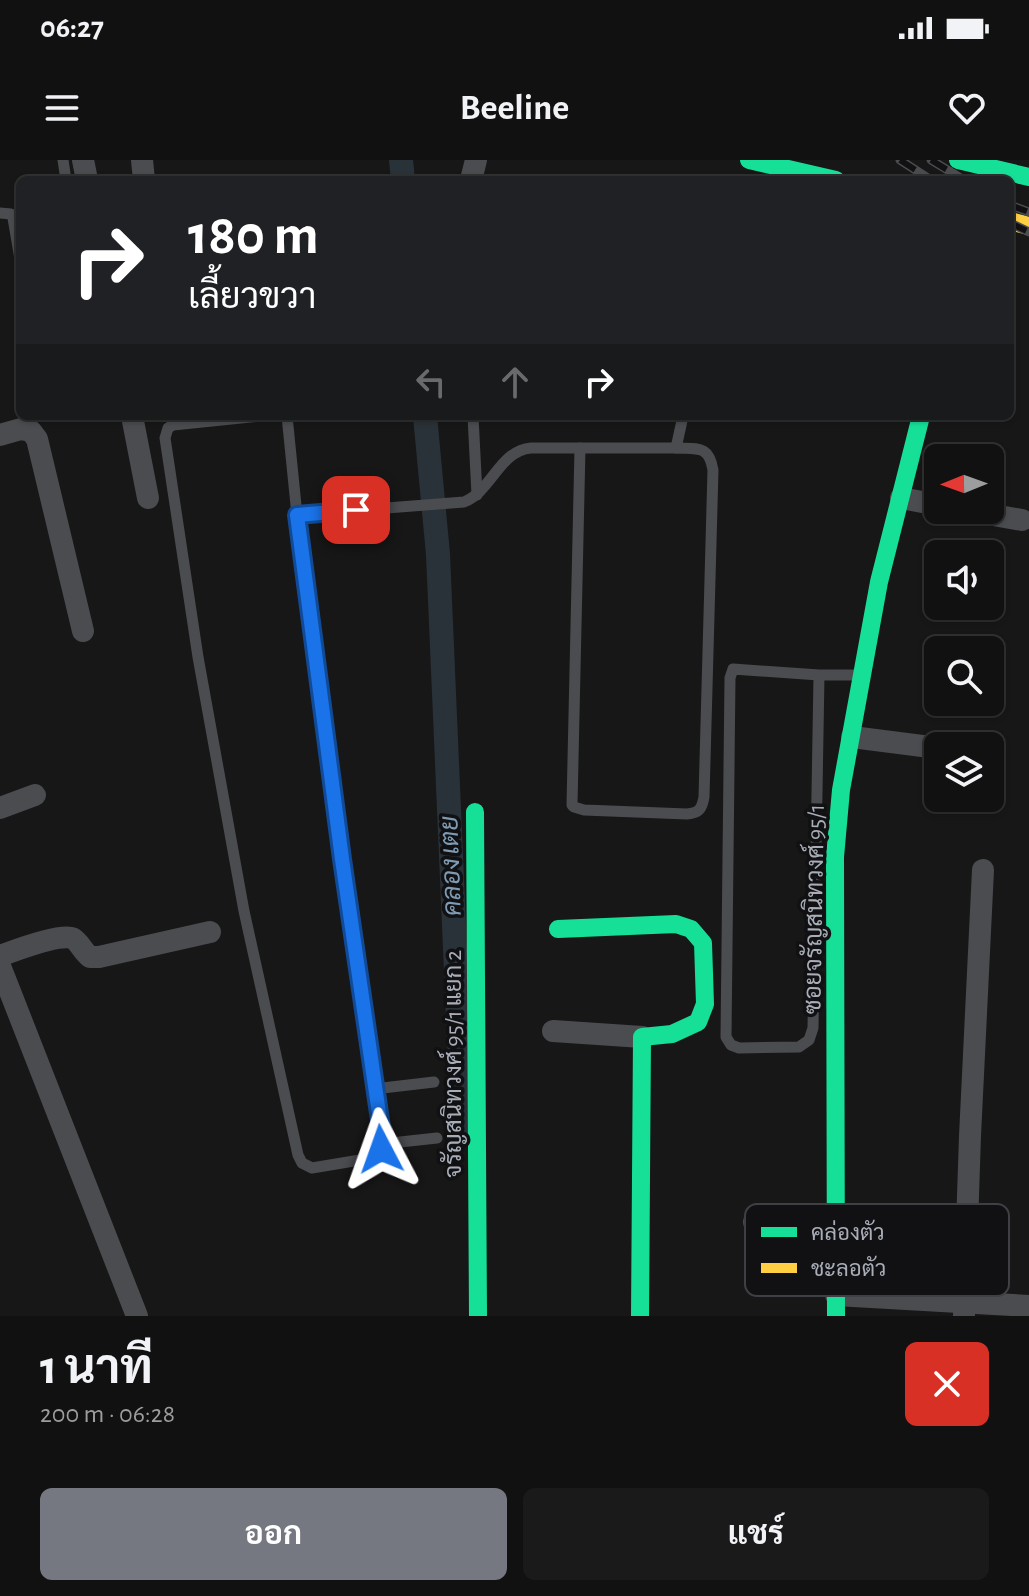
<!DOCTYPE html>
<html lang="th">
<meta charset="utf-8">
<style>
body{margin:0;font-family:"Alegreya Sans",Sarabun,sans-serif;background:#1a1a1a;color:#f1f3f6;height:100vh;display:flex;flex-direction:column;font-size:30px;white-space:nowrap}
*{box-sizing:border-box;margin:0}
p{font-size:26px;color:#9c9d9f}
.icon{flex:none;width:44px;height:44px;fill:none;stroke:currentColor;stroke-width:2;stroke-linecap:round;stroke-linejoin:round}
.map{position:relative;height:1156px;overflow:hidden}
.details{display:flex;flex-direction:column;background:#111;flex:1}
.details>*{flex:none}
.banner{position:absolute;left:16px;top:16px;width:998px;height:244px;border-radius:12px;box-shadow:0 2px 6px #0004,0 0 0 2px #303131;background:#202124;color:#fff;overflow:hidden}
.needle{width:52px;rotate:269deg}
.fabs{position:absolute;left:924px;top:284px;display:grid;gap:16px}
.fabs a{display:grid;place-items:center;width:80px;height:80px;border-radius:12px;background:#111;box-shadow:0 2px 6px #0004,0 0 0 2px #303131;font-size:40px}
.pin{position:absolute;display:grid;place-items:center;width:68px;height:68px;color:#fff;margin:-34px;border-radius:16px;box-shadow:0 4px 12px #0006}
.me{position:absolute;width:88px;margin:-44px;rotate:356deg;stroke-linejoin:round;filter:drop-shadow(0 0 6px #0008)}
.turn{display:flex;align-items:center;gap:28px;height:168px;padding:0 40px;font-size:36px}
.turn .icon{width:104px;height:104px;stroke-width:2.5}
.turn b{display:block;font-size:56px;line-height:68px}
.lanes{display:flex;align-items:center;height:76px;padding:0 40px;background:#0003;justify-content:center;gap:40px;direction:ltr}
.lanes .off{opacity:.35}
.round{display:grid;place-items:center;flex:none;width:84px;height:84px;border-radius:12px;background:#1a1a1a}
.summary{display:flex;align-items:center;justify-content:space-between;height:136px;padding:0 40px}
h1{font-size:48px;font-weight:700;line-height:60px}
.button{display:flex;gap:16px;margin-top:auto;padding:16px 40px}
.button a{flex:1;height:92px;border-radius:12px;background:#757880;color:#fff;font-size:32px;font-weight:700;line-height:92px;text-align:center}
.button a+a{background:#1a1a1a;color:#f1f3f6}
.status{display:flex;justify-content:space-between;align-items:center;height:56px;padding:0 40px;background:#111;direction:ltr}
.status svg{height:22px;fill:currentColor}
header{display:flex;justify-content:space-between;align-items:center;height:104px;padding:0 40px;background:#111;font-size:36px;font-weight:700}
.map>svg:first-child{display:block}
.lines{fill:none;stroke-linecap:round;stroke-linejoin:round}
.canal{stroke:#2a3239;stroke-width:24}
.lane{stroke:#4b4c50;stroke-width:11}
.street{stroke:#4b4c50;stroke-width:22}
.fast{stroke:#16e098;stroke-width:18}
.slow{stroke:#ffcf43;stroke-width:18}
.rail-casing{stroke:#4b4c4f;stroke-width:9}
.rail{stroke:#111113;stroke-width:6;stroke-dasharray:18;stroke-linecap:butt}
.route-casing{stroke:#114b97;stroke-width:20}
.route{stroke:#1a73e8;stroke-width:14}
.labels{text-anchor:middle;stroke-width:7;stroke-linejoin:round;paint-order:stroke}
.street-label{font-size:24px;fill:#a8adb8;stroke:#111113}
.water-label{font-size:26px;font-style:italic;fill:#7f9bb3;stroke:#111113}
.key{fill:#111113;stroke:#3e4045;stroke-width:2}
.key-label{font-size:22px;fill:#a8adb8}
</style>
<div class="status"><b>06:27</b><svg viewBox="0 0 49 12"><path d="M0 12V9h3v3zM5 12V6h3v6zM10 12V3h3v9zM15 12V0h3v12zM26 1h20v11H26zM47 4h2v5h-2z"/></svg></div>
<header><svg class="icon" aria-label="menu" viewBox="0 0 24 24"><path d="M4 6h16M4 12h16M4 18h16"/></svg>Beeline<svg class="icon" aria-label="heart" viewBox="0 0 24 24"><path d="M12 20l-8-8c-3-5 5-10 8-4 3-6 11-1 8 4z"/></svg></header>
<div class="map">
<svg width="1029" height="1156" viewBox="0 0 1029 1156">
<rect width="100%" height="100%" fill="#171717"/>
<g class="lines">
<!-- canal -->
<g class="canal">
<path d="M 401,0 L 403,20"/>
<path d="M 425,256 L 438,394 L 463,974"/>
</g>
<!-- lane -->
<g class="lane">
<path d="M 63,0 L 66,20"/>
<path d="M 0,53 L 11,54 L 13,58 L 20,99"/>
<path d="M 260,256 L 173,265 L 168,268 L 165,278 L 198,497 L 244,751 L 298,995 L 302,1003 L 312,1008 L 372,998 L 378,994 L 382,984 L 342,699 L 297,355 L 287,256"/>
<path d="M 473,256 L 477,335"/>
<path d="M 580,288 L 572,645 L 574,647 L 584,650 L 687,654 C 699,653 702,649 704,637 L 713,310 C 709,285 698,289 676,288"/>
<path d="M 297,355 L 464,342 C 492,331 499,291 531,288 L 676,288 L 683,256"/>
<path d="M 819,515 L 733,509 L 730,518 L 726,877 L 731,885 L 739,888 L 799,887 L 809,880 L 813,868 L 819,515 L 860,515"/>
<path d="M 374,929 L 434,922"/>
<path d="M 382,984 L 437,978"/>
</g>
<!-- street -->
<g class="street">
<path d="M 83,0 L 87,20"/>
<path d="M 142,0 L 144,20"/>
<path d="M 471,20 L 476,0"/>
<path d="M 132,256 L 148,338"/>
<path d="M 0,275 L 21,269 L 31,271 L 37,279 L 83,471"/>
<path d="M 901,338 L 938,345"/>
<path d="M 965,350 L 1022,360"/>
<path d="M 852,577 L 938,588"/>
<path d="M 990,596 L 992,596"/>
<path d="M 0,648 L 35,635"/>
<path d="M 0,796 C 13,791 61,773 72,778 C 79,781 83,792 90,797 L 99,797 L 210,772"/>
<path d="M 0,806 L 137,1156"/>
<path d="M 553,871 L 642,877"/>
<path d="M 754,1062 L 836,1063"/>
<path d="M 836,1135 L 1029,1146"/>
<path d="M 964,1156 L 970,976 L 983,710"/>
</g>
<!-- fast -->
<g class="fast">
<path d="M 749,0 L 836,20"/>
<path d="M 958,0 L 1029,17"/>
<path d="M 475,652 L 478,1156"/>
<path d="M 558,769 L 676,764 L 691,769 L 703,783 L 705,844 L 698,862 L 672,874 L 642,877 L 640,1156"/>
<path d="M 836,1156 L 835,697 L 841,630 L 879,422 L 921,256"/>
</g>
<!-- slow -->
<path class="slow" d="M 1010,61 L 1029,66"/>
<!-- rail casing -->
<g class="rail-casing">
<g id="rail">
<path d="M 900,0 L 931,20"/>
<path d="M 931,0 L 964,20"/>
<path d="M 1010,45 L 1029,52"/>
<path d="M 1010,63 L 1029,72"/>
</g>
</g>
<!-- rail -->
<use href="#rail" class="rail"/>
</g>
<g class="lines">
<!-- route casing -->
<g class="route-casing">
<path id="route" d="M 356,350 L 297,355 L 342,699 L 382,974 L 381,989"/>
</g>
<!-- route -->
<use href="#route" class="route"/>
</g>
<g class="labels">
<!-- street labels -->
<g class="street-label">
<text transform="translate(814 749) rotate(-89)" y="8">ซอยจรัญสนิทวงศ์ 95/1</text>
<text transform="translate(453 904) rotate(-90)" y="8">จรัญสนิทวงศ์ 95/1 แยก 2</text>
</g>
<!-- water labels -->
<g class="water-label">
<text transform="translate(450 706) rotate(-92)" y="9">คลอง เตย</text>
</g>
</g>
<!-- legend -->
<rect x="745" y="1044" width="264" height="92" rx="12" class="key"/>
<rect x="761" y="1067" width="36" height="10" fill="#16e098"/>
<rect x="761" y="1103" width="36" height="10" fill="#ffcf43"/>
<g class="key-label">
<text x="811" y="1080">คล่องตัว</text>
<text x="811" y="1116">ชะลอตัว</text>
</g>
</svg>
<div class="fabs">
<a><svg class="needle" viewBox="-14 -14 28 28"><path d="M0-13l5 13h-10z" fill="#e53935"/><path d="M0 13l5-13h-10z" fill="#9c9d9f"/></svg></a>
<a><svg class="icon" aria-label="sound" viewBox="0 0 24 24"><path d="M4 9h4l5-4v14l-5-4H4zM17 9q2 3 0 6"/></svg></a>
<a><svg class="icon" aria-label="search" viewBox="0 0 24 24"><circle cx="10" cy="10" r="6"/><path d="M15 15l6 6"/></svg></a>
<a><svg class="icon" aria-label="layers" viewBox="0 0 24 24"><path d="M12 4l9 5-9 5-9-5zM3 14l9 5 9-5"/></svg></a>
</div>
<div class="pin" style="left:356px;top:350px;background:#d93025"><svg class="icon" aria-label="arrive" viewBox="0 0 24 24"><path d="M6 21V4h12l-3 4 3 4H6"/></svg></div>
<svg class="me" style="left:381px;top:989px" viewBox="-20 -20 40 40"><path d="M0-17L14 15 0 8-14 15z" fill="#1a73e8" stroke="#fff" stroke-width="4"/></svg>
<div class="banner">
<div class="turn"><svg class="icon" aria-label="right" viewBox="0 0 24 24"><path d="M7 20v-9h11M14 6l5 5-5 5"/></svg><div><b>180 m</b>เลี้ยวขวา</div></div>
<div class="lanes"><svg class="icon off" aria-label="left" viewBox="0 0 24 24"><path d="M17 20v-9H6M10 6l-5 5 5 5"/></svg><svg class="icon off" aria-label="ahead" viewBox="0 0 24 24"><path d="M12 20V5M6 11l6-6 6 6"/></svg><svg class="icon" aria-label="right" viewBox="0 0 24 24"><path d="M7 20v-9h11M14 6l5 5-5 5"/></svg></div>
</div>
</div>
<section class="details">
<div class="summary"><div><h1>1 นาที</h1><p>200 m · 06:28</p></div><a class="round" style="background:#d93025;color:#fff"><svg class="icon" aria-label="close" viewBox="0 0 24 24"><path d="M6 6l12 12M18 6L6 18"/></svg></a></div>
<div class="button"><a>ออก</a><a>แชร์</a></div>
</section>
